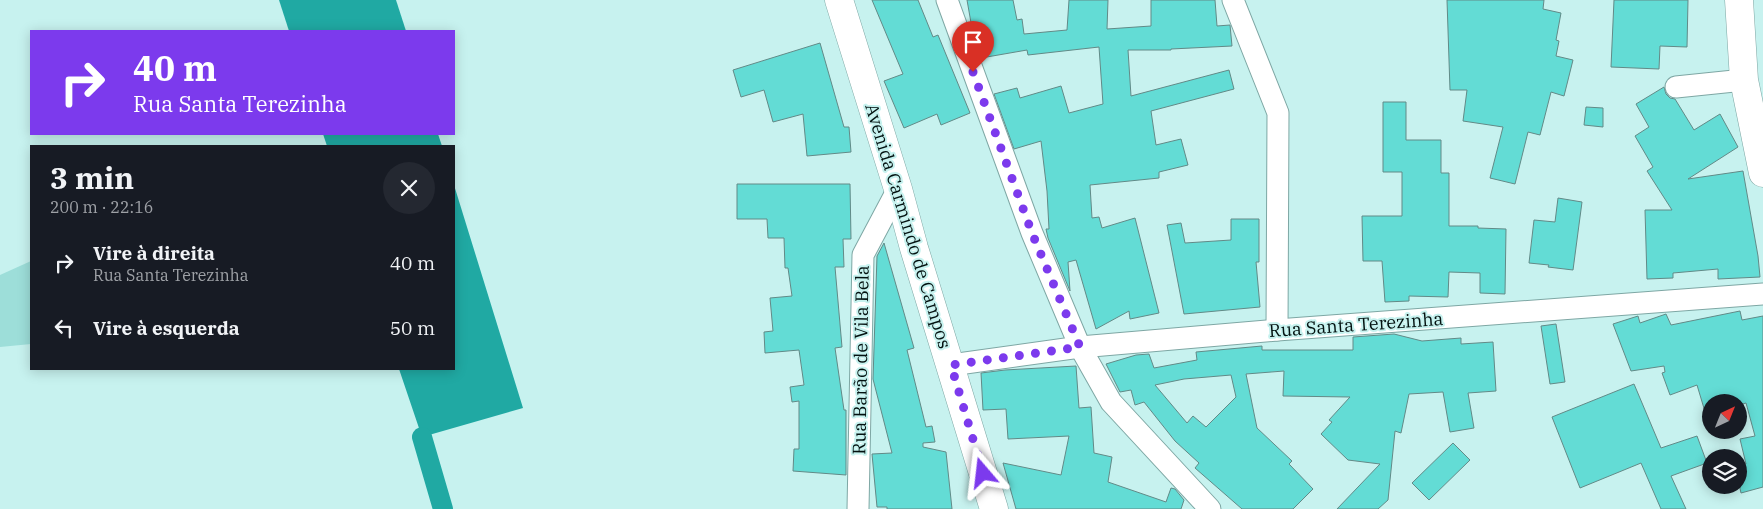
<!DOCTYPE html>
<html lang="pt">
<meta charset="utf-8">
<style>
body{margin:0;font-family:"IBM Plex Serif",serif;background:#242831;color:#f1f3f6;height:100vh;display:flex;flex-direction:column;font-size:19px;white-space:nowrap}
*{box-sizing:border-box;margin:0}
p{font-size:16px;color:#9ea1a6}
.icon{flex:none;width:28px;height:28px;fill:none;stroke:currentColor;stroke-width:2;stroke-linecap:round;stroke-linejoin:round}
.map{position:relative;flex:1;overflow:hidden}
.sheet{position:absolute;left:30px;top:145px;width:425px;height:225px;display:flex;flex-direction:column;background:#171b24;border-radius:0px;box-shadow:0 2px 12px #0003}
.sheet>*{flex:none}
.banner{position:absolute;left:30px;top:30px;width:425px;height:105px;border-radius:0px;box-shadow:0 2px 12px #0003;background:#7c3aed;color:#fff;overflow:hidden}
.needle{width:32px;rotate:43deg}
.controls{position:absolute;left:1702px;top:394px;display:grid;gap:10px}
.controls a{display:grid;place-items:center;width:45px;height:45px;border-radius:50%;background:#171b24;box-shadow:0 2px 12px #0003;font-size:25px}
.pin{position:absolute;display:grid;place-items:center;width:42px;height:42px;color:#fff;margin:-51px -21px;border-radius:50% 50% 50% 0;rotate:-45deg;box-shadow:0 0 5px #0007}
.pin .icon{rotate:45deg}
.me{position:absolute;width:55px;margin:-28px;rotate:343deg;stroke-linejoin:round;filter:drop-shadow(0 0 4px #0008)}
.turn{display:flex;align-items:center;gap:18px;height:105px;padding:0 20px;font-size:22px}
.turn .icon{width:65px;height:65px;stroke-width:2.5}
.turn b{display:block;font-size:35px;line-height:42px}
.round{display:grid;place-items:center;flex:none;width:52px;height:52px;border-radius:26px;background:#242831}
.head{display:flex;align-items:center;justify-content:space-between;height:85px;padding:0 20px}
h1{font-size:30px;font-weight:800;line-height:38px}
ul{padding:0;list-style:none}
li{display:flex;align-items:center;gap:15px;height:65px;padding:0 20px}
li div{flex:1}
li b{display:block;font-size:19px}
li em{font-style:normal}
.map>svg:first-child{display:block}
.green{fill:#9dded9}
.water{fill:#20a9a3}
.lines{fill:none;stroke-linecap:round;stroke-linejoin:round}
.canal{stroke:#20a9a3;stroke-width:20}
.building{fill:#63dcd5;stroke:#628a87;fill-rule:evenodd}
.street-casing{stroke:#7ea7a4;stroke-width:23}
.secondary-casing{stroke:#7ea7a4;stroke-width:29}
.street{stroke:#fff;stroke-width:21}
.secondary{stroke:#fff;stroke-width:28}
.route{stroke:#7c3aed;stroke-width:9;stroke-dasharray:0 16.2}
.labels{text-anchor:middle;stroke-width:4;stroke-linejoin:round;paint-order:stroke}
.street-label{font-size:18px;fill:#031110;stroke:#c7f2ef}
</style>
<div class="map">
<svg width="1763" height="509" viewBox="0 0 1763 509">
<rect width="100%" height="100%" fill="#c7f2ef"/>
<!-- green -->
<path class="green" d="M 31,261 L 31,344 L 0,347 L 0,275 Z"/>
<!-- water -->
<g class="water">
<path d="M 279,0 L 396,0 L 406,31 L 289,31 Z"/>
<path d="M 323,134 L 438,134 L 442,146 L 327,146 Z"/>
<path d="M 454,185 L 523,408 L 422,437 L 399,369 L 454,369 Z"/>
</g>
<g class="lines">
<!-- canal -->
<path class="canal" d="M 422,437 L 443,509"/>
</g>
<!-- building -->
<g class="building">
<path d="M 872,0 L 918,0 L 933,37 L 938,35 L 970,113 L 941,125 L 937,114 L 904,128 L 884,81 L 903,74 Z"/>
<path d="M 967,0 L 1013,0 L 1017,20 L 1022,19 L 1024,34 L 1067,30 L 1069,0 L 1108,0 L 1107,29 L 1151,26 L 1151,0 L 1215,0 L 1217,26 L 1230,25 L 1232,46 L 1171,49 L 1171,50 L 1128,50 L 1131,96 L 1229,70 L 1234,89 L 1151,111 L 1156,145 L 1181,139 L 1188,165 L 1159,172 L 1159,178 L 1090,185 L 1092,218 L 1099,217 L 1102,228 L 1135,218 L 1159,313 L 1130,319 L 1129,311 L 1096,329 L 1076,260 L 1068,262 L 1070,291 L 1048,238 L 1046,229 L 1049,229 L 1047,191 L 1041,141 L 1014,149 L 994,94 L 1017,88 L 1020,98 L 1061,86 L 1069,113 L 1103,104 L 1099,47 L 1028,55 L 1027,50 L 981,58 L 973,34 Z"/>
<path d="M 1447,0 L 1544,0 L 1543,9 L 1561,13 L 1556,40 L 1559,41 L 1556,56 L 1573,60 L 1564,96 L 1551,92 L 1540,135 L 1528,132 L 1515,184 L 1490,178 L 1503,127 L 1463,121 L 1467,90 L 1450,90 Z"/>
<path d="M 1614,0 L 1688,0 L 1687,47 L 1660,46 L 1659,69 L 1611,67 Z"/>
<path d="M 820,43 L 844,127 L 849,127 L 851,152 L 807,156 L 803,114 L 773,122 L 764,90 L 741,97 L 733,70 Z"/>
<path d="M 1664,87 L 1666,94 L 1670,98 L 1675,99 L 1694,130 L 1720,114 L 1738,147 L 1688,179 L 1743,171 L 1758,256 L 1760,277 L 1718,279 L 1718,269 L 1673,273 L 1673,278 L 1647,279 L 1645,210 L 1672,210 L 1647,171 L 1653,167 L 1635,136 L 1649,127 L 1636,104 Z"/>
<path d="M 1383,102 L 1406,102 L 1406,140 L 1441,140 L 1441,173 L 1449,173 L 1449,226 L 1478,226 L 1478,228 L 1506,229 L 1505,294 L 1480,293 L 1480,273 L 1449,272 L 1448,297 L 1409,296 L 1409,301 L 1385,302 L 1382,261 L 1363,261 L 1362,216 L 1402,216 L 1402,172 L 1383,172 Z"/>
<path d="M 1586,107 L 1603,108 L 1603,127 L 1584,125 Z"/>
<path d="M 737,184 L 850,184 L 851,239 L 843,239 L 844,267 L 835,267 L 842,347 L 835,348 L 844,410 L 846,410 L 846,475 L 793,471 L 794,449 L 799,449 L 799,401 L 792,402 L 790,387 L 804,385 L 799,350 L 765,353 L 764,332 L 773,331 L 770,298 L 792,296 L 788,268 L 785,268 L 784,238 L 768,238 L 767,219 L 737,219 Z"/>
<path d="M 1558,198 L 1582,202 L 1573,270 L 1548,267 L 1549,265 L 1529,263 L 1534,220 L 1555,222 Z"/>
<path d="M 1231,219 L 1259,219 L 1259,262 L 1256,262 L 1260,307 L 1184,314 L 1167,225 L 1181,223 L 1185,243 L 1231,240 Z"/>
<path d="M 884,243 L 914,348 L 907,350 L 926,427 L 932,426 L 935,442 L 923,443 L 923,447 L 946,452 L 952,509 L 887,509 L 887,507 L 877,507 L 872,454 L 892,453 L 873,379 L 877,256 Z"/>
<path d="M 1740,311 L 1742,320 L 1763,316 L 1763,487 L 1741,493 L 1739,484 L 1739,466 L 1746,464 L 1740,439 L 1755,436 L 1746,403 L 1739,405 L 1739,402 L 1711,402 L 1711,413 L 1706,415 L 1697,385 L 1670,395 L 1662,373 L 1665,372 L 1664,366 L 1631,371 L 1613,324 L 1638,316 L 1640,323 L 1666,314 L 1671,325 Z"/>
<path d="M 1556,324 L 1565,382 L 1550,384 L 1541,326 Z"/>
<path d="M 1394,334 L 1422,341 L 1461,338 L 1461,344 L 1493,342 L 1496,391 L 1468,393 L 1474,428 L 1450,432 L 1443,392 L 1409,394 L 1401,433 L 1395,431 L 1388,500 L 1378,509 L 1337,509 L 1380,464 L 1348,460 L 1321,434 L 1332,422 L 1329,420 L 1350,397 L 1283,396 L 1284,371 L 1246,374 L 1257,428 L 1292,461 L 1289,464 L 1313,489 L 1293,509 L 1242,509 L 1195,468 L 1199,463 L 1175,441 L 1144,402 L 1135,405 L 1131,390 L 1120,392 L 1106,364 L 1136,355 L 1149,354 L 1154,368 L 1197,360 L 1196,352 L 1262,346 L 1262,350 L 1353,350 L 1353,337 ZM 1231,375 L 1236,397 L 1206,427 L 1193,416 L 1187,423 L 1155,385 L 1184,379 Z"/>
<path d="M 1076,366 L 1079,408 L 1091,407 L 1094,453 L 1112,457 L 1108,482 L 1166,502 L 1171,488 L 1175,489 L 1184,500 L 1181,509 L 1016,509 L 1003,463 L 1061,475 L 1069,436 L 1008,439 L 1006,409 L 983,410 L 981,373 L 1005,370 Z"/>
<path d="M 1634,384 L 1661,448 L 1697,436 L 1707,463 L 1671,476 L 1686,509 L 1661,509 L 1641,463 L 1580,488 L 1552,417 Z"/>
<path d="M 1453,443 L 1470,460 L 1429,500 L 1412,483 Z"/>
</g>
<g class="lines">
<!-- street casing -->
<g class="street-casing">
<g id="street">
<path d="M 947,0 L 1032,233 L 1080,347 L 1111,402 L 1210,509"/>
<path d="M 1233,0 L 1278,113 L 1277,330"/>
<path d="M 1676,87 L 1744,80"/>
<path d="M 951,365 L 1080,347 L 1277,330 L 1763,294"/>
<path d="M 858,509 L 863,255 L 898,189"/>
</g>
</g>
<!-- secondary casing -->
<g class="secondary-casing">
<g id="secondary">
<path d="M 839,0 L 898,189 L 914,248 L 994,509"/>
<path d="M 1739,0 L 1744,80 L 1763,173"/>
</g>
</g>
<!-- street -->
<use href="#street" class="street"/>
<!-- secondary -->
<use href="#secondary" class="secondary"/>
</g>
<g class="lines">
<!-- route -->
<path class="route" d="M 973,72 L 1032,233 L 1080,347 L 951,365 L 983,473"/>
</g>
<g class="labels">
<!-- street labels -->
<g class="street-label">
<text transform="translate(908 226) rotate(73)" y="6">Avenida Carmindo de Campos</text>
<text transform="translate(1356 325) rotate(-4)" y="6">Rua Santa Terezinha</text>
<text transform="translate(861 360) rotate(-89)" y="6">Rua Barão de Vila Bela</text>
</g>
</g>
</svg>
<div class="controls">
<a><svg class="needle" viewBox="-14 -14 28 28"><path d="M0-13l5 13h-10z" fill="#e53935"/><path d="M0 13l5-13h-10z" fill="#9ea1a6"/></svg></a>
<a><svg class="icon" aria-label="layers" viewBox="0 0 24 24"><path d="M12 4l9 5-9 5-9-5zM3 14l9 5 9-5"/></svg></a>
</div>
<div class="pin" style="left:973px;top:72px;background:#d93025"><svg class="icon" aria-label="arrive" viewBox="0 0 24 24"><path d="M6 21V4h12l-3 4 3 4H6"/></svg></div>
<svg class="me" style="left:983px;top:473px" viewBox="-20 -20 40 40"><path d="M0-17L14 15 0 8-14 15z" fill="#7c3aed" stroke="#fff" stroke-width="4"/></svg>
<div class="banner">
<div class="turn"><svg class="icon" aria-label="right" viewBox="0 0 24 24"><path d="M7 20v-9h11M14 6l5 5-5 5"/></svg><div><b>40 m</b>Rua Santa Terezinha</div></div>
</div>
<section class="sheet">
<div class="head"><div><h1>3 min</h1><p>200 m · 22:16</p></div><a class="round"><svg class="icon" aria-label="close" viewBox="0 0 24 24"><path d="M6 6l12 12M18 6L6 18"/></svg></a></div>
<ul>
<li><svg class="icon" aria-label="right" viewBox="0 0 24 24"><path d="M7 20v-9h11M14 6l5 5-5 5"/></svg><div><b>Vire à direita</b><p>Rua Santa Terezinha</p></div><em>40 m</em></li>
<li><svg class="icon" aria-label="left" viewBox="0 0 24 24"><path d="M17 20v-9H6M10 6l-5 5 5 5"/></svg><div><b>Vire à esquerda</b></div><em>50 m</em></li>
</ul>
</section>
</div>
